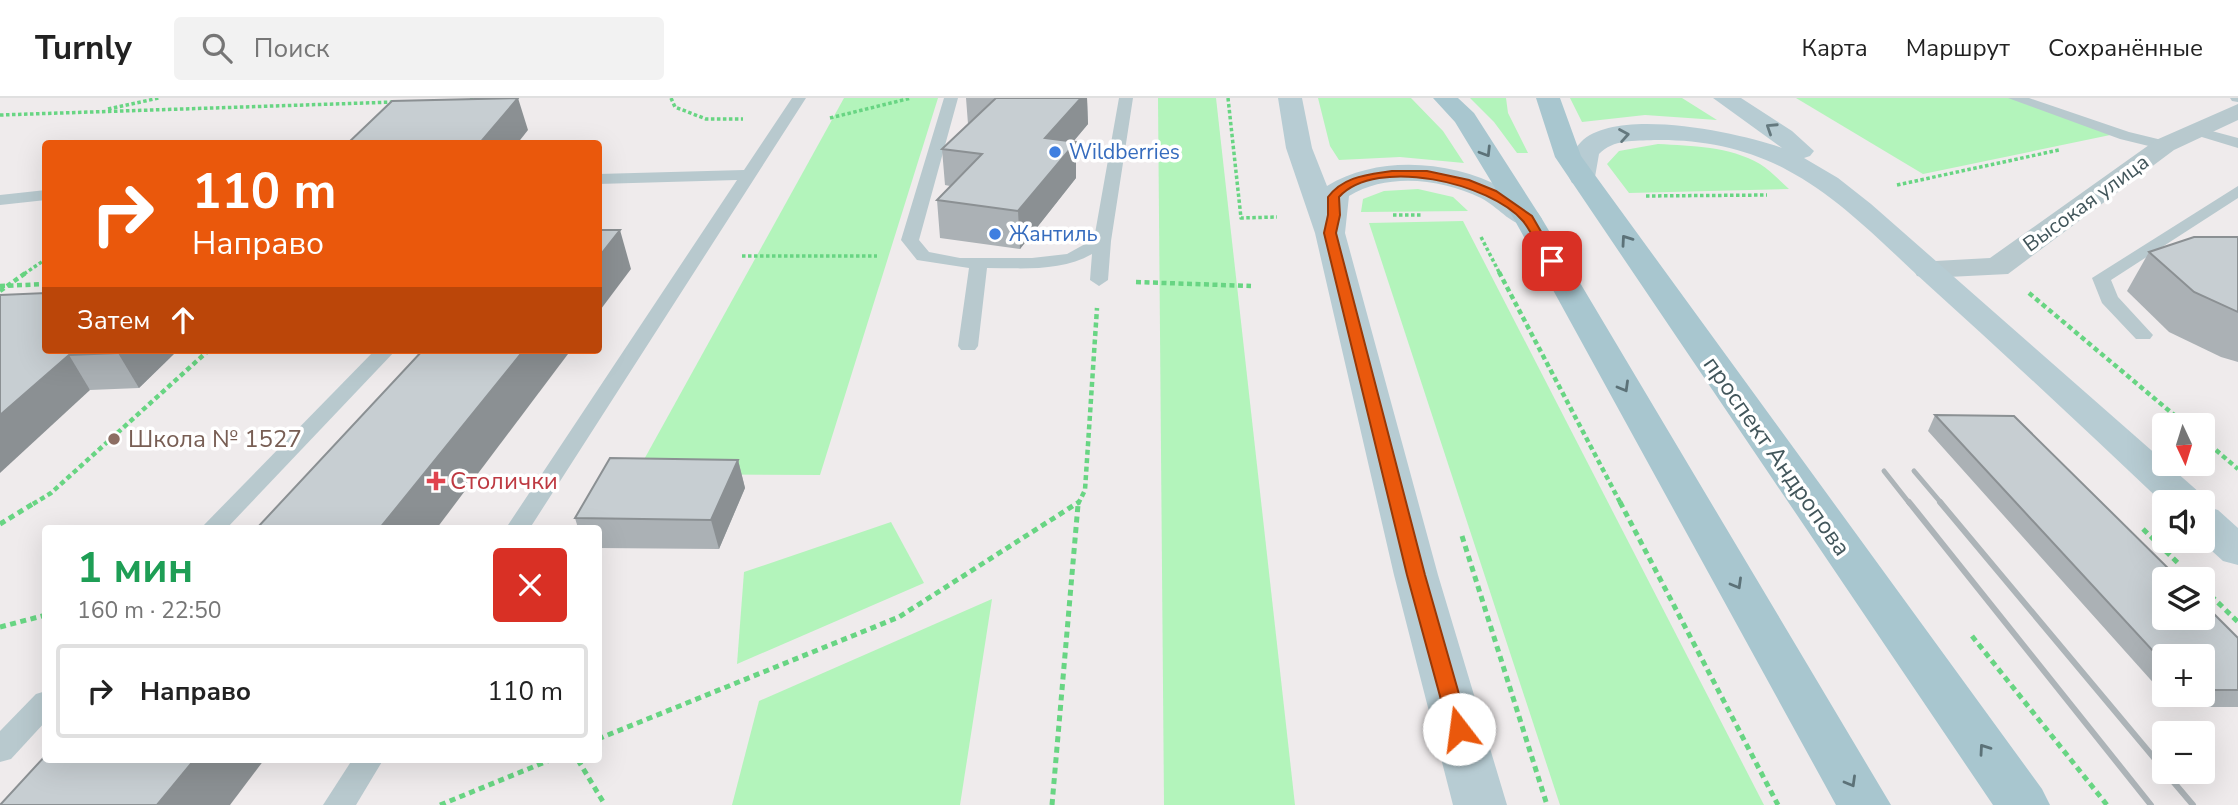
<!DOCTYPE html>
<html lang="ru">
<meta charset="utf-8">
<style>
body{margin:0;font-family:"Nunito Sans",sans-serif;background:#f2f2f2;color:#222;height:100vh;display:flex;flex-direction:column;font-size:26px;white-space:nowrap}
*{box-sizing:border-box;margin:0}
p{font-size:23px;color:#767676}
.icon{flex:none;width:38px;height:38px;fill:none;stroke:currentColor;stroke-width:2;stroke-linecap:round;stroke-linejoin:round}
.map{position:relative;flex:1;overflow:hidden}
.details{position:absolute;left:42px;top:427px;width:560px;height:238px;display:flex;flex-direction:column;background:#fff;border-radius:7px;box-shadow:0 7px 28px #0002}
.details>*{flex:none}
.banner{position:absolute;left:42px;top:42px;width:560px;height:214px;border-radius:7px;box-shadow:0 7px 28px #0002;background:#ea580c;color:#fff;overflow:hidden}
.needle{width:46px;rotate:176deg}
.controls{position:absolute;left:2152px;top:315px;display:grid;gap:14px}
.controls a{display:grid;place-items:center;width:63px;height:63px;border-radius:7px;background:#fff;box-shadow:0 7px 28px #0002;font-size:35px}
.pin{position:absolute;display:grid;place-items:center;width:60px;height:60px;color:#fff;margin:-30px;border-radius:14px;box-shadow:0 4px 10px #0006}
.me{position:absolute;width:77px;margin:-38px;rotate:345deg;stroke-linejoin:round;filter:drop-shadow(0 0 5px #0008)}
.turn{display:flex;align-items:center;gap:24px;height:147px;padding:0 35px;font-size:32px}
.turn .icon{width:91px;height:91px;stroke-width:2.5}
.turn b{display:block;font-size:49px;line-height:60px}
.then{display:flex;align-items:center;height:66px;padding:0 35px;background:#0003;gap:14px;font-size:26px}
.round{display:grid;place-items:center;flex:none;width:74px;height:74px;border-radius:7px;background:#f2f2f2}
.headline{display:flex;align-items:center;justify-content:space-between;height:119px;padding:0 35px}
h1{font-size:42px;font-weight:700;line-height:52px;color:#1e9e55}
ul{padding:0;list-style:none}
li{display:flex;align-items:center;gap:21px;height:94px;margin:0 14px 10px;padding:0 21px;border:4px solid #e0e0e0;border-radius:7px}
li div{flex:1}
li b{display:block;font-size:26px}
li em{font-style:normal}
header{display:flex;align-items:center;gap:42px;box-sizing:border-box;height:98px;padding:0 35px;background:#fff;border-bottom:2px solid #e0e0e0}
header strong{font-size:33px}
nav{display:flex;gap:38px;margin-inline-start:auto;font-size:24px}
.search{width:490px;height:63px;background:#f2f2f2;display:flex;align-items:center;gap:18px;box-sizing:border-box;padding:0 24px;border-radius:7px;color:#767676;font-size:26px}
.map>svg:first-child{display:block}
.green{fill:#b3f4bb}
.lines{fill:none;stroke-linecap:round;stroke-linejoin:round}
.path-far2{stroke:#68d583;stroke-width:3.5;stroke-dasharray:3.5 2.5;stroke-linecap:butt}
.path-far1{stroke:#68d583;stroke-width:4.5;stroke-dasharray:5 3.5;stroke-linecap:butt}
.path{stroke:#68d583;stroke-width:5;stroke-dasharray:6 4.5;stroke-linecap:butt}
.service{fill:#b8c9ce;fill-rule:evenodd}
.minor{fill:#b8c9ce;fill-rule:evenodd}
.secondary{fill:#b7ccd3;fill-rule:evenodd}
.primary{fill:#a8c6cf;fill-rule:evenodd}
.rail-far1{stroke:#adb4b8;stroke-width:5}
.rail{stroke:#adb4b8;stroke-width:6}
.wall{fill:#abb1b5;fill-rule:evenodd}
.shaded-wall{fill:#8b9093}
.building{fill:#c7ced2;stroke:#8b9093;stroke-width:2}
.oneway{stroke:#65797f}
.oneway2{stroke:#5c7278}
.route{fill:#ea580c;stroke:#983908;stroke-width:2}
.shop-dot{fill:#3f7fe0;stroke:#fff;stroke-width:2.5}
.education-dot{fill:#8d6e63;stroke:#fff;stroke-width:2.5}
.health-dot{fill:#e0444e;stroke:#fff;stroke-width:2.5}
.labels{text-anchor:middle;stroke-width:7;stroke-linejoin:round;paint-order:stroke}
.far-shop-label{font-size:21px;fill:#366cbe;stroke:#fff;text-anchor:start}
.far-street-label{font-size:21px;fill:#42565b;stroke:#fff}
.education-label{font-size:24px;fill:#785e54;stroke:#fff;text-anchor:start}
.street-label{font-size:24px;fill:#42565b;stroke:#fff}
.health-label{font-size:24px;fill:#be3a42;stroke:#fff;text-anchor:start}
</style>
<header>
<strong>Turnly</strong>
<div class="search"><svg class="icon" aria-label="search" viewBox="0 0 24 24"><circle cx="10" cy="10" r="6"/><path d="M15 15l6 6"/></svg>Поиск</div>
<nav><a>Карта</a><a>Маршрут</a><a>Сохранённые</a></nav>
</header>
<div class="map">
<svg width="2238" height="707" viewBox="0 0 2238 707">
<rect width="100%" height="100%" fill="#efebec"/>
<!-- green -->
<g class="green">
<path d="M 844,0 L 938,0 L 820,377 L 636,376 Z"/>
<path d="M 1158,0 L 1216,0 L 1295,707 L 1164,707 Z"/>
<path d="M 1318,0 L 1411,0 L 1443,33 L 1464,65 L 1400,59 L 1339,62 L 1330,48 Z"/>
<path d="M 1470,0 L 1506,0 L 1508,15 L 1528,55 L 1517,55 L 1494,24 Z"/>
<path d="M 1570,0 L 1682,0 L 1717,22 L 1645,17 L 1582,24 Z"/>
<path d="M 1796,0 L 2010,0 L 2115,36 L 1923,76 Z"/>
<path d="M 1658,46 C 1692,48 1729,48 1760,66 C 1770,72 1780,83 1789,91 L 1629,95 L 1607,66 L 1619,53 Z"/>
<path d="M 1418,91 L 1453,99 L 1468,113 L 1361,114 L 1363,101 L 1384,93 Z"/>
<path d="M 1463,123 L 1764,707 L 1560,707 L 1369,125 Z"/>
<path d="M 891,424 L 924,485 L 737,566 L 744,474 Z"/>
<path d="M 992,501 L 960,707 L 732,707 L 759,603 Z"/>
</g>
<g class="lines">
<!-- path-far2 -->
<g class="path-far2">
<path d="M 671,0 L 675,9 L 706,21 L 743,21"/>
<path d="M 1228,0 L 1241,120 L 1277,119"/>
<path d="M 470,1 L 511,0"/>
<path d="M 108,11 L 159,0"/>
<path d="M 0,17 L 395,4"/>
<path d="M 830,20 L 911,0"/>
<path d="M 1897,87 L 2059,52"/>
<path d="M 1646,98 L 1767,97"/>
<path d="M 1393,117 L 1423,117"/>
<path d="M 1481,139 L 1500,176"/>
<path d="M 742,158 L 877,158"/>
<path d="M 24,176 L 46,161"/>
</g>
<!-- path-far1 -->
<g class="path-far1">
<path d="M 1499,174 L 1621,406"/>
<path d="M 1136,184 L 1251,188"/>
<path d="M 0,188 L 46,186"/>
<path d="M 0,193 L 27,174"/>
<path d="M 2029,195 L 2186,327"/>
<path d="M 2203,341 L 2238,371"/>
<path d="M 33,406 L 51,395 L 209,252"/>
<path d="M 1078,406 L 1085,392 L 1097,210"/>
</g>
<!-- path -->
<g class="path">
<path d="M 1620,404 L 1778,707"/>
<path d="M 0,426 L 36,404"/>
<path d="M 2143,431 L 2179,466"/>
<path d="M 1462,438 L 1547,707"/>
<path d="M 2203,490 L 2238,524"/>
<path d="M 0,529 L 46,517"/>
<path d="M 1972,538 L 2107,707"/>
<path d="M 598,641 L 899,519 L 1079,404"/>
<path d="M 578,662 L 605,707"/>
<path d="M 440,707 L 550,662"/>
<path d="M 1052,707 L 1078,407"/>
</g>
<!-- service -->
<g class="service">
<path d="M 792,0 L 806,0 L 530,430 L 506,430 L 737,82 L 598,86 L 598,76 L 744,72 Z"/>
<path d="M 944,0 L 958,0 L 919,142 L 929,154 L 960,160 L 1032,160 L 1067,156 L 1094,141 L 1119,0 L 1133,0 L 1111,143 L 1108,182 L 1099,188 L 1090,182 L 1092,156 C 1061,174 1022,170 987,170 L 978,248 L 975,252 L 961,252 L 958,248 L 969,170 L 917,162 L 901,142 Z"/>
<path d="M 2008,0 L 2029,0 L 2129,34 L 2170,44 L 2173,47 L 2165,52 L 2120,41 Z"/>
<path d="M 2230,0 L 2238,0 L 2238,4 L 2232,3 Z"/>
<path d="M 2197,29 L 2238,40 L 2238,50 L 2192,36 L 2190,33 Z"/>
<path d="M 2238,88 L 2238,100 L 2111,182 L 2118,199 L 2153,237 L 2150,241 L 2136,241 L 2102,205 L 2092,180 Z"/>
<path d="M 46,92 L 46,102 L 0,107 L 0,97 Z"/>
<path d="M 375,252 L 396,252 L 227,430 L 201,430 Z"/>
<path d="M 46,593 L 46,623 L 11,661 L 0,664 L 0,633 L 36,596 Z"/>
<path d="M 352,662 L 383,662 L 356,707 L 323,707 Z"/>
</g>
<!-- minor -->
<path class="minor" d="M 2238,6 L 2238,22 L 2174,52 L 2008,176 L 1928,180 L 1917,178 L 1913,171 L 1917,164 L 1990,160 L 2156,42 Z"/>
<!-- secondary -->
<g class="secondary">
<path d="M 1278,0 L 1302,0 L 1312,50 L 1327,88 C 1378,57 1450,62 1503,90 C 1516,96 1527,106 1538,115 L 1542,121 L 1538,127 C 1514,133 1502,111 1481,100 C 1442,81 1388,74 1349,98 L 1345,135 L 1438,477 L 1507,707 L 1453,707 L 1394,477 L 1315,135 L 1286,50 Z"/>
<path d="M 1713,0 L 1741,0 L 1792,33 L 1814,53 L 1810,58 L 1804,60 L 1838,80 L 1871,106 L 2200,395 L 2206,404 L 2204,408 L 2218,412 L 2238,430 L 2238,467 L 2223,463 L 2201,443 L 2203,404 L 2165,404 L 2165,407 C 2086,332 2007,258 1927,186 C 1883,146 1840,100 1787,72 C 1747,50 1700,41 1654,42 C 1635,43 1613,41 1599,56 L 1595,79 L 1592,85 L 1582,87 L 1572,85 L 1569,79 C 1570,66 1571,54 1581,44 C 1617,8 1740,35 1782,50 Z"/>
</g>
<!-- primary -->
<g class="primary">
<path d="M 1433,0 L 1458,0 L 1474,15 L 1542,121 L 1891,707 L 1836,707 L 1514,121 L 1455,24 Z"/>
<path d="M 1536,0 L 1560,0 L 1581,58 L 2042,691 L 2050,707 L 1993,707 L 1555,59 Z"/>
</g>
<!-- rail-far1 -->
<g class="rail-far1">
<path d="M 1884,373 L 1910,406"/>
<path d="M 1914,373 L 1942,406"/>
</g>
<!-- rail -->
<g class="rail">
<path d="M 1909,404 L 2151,707"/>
<path d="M 1940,404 L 2165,673"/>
<path d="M 2165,674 L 2193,707"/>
</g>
</g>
<!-- wall -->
<g class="wall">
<path d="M 966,0 L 1087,0 L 1088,26 L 1073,44 L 1076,44 L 1076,80 L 1020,151 L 940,140 L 937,102 L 950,88 L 945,87 L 942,51 L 968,26 Z"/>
<path d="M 2238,139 L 2238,264 L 2221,259 L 2169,234 L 2127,193 L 2149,154 Z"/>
<path d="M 46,252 L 178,252 L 139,290 L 90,292 Z"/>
<path d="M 1935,317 L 2238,540 L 2238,609 L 2175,609 L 1928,333 ZM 2165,558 L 2203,558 L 2203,597 L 2165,597 Z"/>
<path d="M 738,362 L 745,390 L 719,451 L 598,450 L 598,430 L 578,430 L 575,420 Z"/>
</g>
<!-- shaded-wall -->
<g class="shaded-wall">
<path d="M 518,0 L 528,32 L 517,46 L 479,46 Z"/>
<path d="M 1081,0 L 1087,0 L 1088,26 L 1046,76 L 1045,40 Z"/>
<path d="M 1076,44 L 1076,80 L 1020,151 L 1018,113 Z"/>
<path d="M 620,132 L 631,171 L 598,215 L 598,160 Z"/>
<path d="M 122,252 L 178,252 L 139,290 L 118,255 Z"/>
<path d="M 524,252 L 571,252 L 437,430 L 380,430 Z"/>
<path d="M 69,257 L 90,292 L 0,375 L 0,317 Z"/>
<path d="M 738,362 L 745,390 L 719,451 L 711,422 Z"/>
<path d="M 194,662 L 264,662 L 230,707 L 157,707 Z"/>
</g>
<!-- building -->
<g class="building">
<path d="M 518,0 L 479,46 L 347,46 L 392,3 Z"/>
<path d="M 996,0 L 1081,0 L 1045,40 L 1076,44 L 1018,113 L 937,102 L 982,56 L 942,51 Z"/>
<path d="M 598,132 L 620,132 L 598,160 Z"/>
<path d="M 2194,139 L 2238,139 L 2238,214 L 2194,194 L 2149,154 Z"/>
<path d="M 46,195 L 46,252 L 122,252 L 118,255 L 69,257 L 0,317 L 0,197 Z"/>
<path d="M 423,252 L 524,252 L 380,430 L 257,430 Z"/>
<path d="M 1935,317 L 2014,318 L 2179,481 L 2165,481 L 2165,520 L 2203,520 L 2203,505 L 2238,540 L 2238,592 L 2203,592 L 2203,558 L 2165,558 L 2165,566 Z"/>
<path d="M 610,360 L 738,362 L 711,422 L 575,420 Z"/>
<path d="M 46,657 L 46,662 L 194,662 L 157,707 L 0,707 Z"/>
</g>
<!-- one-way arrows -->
<defs><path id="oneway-chevron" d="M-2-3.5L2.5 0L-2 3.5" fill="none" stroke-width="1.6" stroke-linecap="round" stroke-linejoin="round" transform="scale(1.75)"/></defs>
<g class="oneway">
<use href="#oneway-chevron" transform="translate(1771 30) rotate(-147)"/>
<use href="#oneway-chevron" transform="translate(1624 37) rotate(-10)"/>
</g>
<g class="oneway2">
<use href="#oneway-chevron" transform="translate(1486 54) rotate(58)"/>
<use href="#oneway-chevron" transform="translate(1626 142) rotate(-125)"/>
<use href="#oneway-chevron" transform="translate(1624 289) rotate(60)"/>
<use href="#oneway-chevron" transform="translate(1737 486) rotate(60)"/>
<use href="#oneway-chevron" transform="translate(1984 651) rotate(-125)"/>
<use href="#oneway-chevron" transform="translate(1851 684) rotate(60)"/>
</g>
<!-- route -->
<path class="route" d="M 1392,73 L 1427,73 L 1469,82 L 1496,93 L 1532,118 L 1558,163 L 1556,165 L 1547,165 C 1539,152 1533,135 1523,123 C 1490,85 1377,58 1339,99 L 1340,117 L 1336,135 L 1425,477 L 1469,631 L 1466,636 L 1459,639 L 1452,636 L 1449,631 L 1407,477 L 1324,135 L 1328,117 L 1328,99 C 1344,78 1367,77 1392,73 Z"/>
<!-- markers -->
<g class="shop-dot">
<circle cx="1055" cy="54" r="7"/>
<circle cx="995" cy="136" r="7"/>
</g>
<circle class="education-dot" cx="114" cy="341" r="7"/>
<path class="health-dot" d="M432.5 372.5h7v7h7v7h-7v7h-7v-7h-7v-7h7z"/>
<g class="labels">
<!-- far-shop labels -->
<g class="far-shop-label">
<text x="1069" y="61">Wildberries</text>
<text x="1009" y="143">Жантиль</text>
</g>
<!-- far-street labels -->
<g class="far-street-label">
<text transform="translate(2086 105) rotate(-36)" y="7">Высокая улица</text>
</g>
<!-- education labels -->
<g class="education-label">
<text x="128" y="349">Школа № 1527</text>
</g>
<!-- street labels -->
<g class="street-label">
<text transform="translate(1777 358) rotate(55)" y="8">проспект Андропова</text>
</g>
<!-- health labels -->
<g class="health-label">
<text x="450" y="391">Столички</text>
</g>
</g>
</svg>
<div class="controls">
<a><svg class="needle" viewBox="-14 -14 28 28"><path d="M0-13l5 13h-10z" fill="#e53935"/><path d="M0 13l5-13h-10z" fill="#767676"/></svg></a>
<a><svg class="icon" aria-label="sound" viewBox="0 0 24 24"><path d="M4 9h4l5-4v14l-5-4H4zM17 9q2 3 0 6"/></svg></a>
<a><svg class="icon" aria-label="layers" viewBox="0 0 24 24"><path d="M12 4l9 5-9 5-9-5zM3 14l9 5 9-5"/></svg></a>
<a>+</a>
<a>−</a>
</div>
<div class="pin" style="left:1552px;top:163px;background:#d93025"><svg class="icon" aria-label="arrive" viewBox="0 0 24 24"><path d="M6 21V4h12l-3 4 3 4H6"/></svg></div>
<svg class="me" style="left:1459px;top:631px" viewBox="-20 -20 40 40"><circle r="19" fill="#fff"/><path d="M0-13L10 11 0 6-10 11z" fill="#ea580c"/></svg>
<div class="banner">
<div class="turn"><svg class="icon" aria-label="right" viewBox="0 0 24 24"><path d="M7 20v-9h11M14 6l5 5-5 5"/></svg><div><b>110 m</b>Направо</div></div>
<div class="then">Затем<svg class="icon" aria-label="ahead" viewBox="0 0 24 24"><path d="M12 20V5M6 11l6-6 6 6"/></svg></div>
</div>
<section class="details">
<div class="headline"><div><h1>1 мин</h1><p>160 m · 22:50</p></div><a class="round" style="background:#d93025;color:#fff"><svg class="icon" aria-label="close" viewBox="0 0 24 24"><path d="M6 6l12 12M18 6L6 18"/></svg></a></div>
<ul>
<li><svg class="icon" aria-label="right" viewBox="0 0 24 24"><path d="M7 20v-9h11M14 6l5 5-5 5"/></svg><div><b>Направо</b></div><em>110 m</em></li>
</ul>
</section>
</div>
